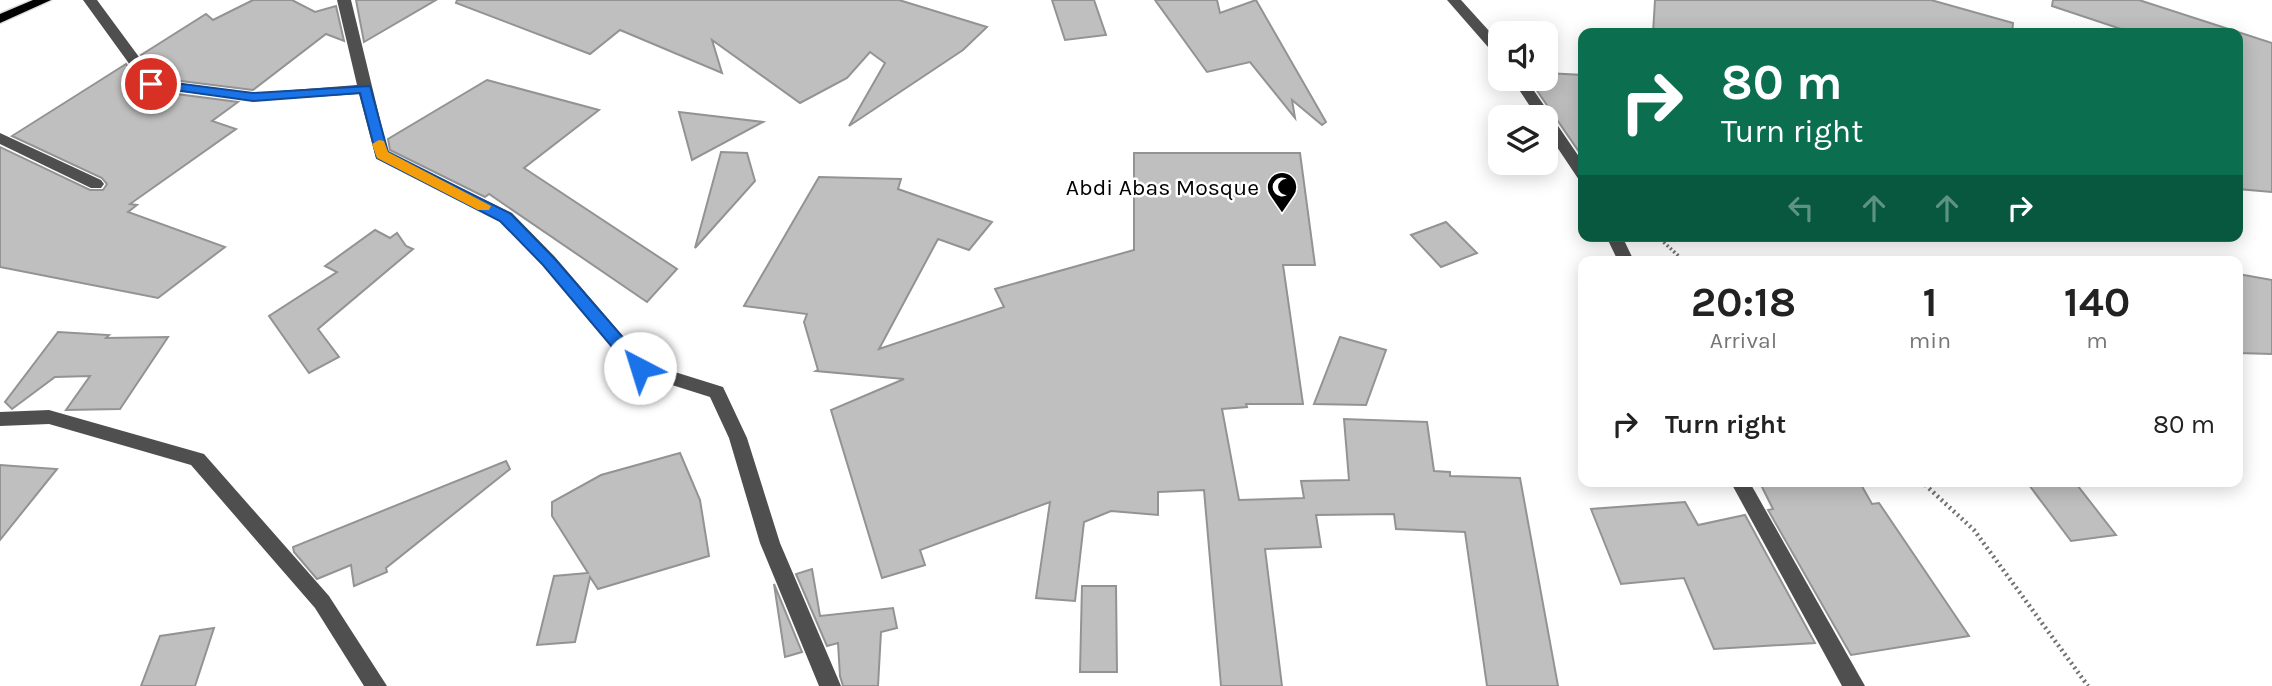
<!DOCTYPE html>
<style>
body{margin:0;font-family:Karla,sans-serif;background:#f2f2f2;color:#222;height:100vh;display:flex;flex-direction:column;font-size:26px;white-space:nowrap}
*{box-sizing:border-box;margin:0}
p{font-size:23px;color:#767676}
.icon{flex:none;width:38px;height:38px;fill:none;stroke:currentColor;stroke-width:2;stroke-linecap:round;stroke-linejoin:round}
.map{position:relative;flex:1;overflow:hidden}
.side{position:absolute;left:1578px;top:256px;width:665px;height:231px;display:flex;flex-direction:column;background:#fff;border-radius:14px;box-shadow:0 4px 18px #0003}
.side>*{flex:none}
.top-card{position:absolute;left:1578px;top:28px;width:665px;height:214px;border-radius:14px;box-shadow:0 4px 18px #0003;background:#0b6e4f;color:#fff;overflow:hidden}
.controls{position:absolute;left:1488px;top:21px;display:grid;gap:14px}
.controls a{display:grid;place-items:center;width:70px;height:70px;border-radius:14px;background:#fff;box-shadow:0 4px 18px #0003;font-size:35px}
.pin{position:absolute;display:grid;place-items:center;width:60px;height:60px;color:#fff;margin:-30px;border:4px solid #fff;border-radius:50%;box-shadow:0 2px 7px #0007}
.me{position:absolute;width:77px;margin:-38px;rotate:320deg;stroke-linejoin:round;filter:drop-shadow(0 0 5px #0008)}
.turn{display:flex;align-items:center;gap:24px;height:147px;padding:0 28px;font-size:32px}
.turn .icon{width:91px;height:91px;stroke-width:2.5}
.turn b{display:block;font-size:49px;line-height:60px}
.lanes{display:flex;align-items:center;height:66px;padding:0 28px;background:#0003;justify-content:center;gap:35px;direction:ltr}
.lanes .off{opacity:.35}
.eta{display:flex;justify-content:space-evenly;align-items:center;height:119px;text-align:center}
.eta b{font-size:42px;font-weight:700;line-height:49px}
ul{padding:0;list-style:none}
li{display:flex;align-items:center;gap:21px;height:98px;padding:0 28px}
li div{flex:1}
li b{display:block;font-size:26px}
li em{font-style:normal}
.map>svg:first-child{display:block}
.building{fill:#bfbfbf;stroke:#939393;stroke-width:2}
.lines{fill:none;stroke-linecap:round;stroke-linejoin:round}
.major-casing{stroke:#dbdbdb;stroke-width:3}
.path-far1{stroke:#717171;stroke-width:3.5;stroke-dasharray:2 2.5;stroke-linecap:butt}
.path{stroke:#717171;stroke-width:4.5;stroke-dasharray:2 3.5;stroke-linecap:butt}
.minor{fill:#4f4f4f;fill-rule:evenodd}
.major{fill:#000;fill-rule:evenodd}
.route{fill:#1a73e8;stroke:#114b97;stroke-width:2}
.slow{fill:#f59e0b}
.labels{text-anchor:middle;stroke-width:5;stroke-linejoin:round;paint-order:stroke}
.poi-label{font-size:23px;fill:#000;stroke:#fff;text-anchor:end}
</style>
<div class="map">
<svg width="2272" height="686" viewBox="0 0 2272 686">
<rect width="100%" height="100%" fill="#fff"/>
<!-- building -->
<g class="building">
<path d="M 253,0 L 292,0 L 315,12 L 336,6 L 344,41 L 326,34 L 253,90 L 157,78 L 141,55 L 206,14 L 213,20 Z"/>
<path d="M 356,0 L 436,0 L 364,42 Z"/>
<path d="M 457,0 L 899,0 L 987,27 L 963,50 L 849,126 L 885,63 L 870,52 L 847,78 L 800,103 L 712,40 L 722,73 L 620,30 L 590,54 L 456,3 Z"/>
<path d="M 1052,0 L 1094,0 L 1106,35 L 1065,40 Z"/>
<path d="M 1155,0 L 1217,0 L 1220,13 L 1256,0 L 1326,122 L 1322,125 L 1292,100 L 1295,118 L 1250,62 L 1207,72 Z"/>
<path d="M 1655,0 L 1931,0 L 2013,23 L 2012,33 L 1653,33 Z"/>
<path d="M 2053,0 L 2139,0 L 2272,43 L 2272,192 L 2238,189 L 2238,33 L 2133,33 L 2052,6 Z"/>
<path d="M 126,64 L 146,90 L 238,102 L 212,121 L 236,129 L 130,204 L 137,205 L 128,212 L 225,247 L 158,298 L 0,267 L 0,147 L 90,190 L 103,190 L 107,184 L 102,178 L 12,136 Z"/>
<path d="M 1545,73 L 1584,75 L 1584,159 L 1529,79 L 1545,79 Z"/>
<path d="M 487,80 L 599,110 L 524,168 L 677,269 L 647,302 L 489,194 L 485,197 L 390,150 L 388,139 Z"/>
<path d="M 679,112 L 763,122 L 692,160 Z"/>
<path d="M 721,152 L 747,153 L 755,181 L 695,248 Z"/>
<path d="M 1134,153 L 1300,153 L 1315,265 L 1283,265 L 1303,404 L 1246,404 L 1247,407 L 1222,409 L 1239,500 L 1304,498 L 1301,481 L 1349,480 L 1344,419 L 1427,422 L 1434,471 L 1450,472 L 1450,476 L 1520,478 L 1558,686 L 1487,686 L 1465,532 L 1396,529 L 1394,514 L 1316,515 L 1321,547 L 1265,549 L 1282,686 L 1221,686 L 1204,490 L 1158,492 L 1158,515 L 1111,511 L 1084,522 L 1075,601 L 1036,598 L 1050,502 L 920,550 L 925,565 L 882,578 L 831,410 L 904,379 L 816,371 L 818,370 L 804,322 L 807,314 L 744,306 L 819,177 L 901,179 L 898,189 L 992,222 L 969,250 L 938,239 L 879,349 L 1004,307 L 995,289 L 1134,250 Z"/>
<path d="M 1446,222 L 1477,253 L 1441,267 L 1411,235 Z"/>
<path d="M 375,230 L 390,238 L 397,233 L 406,246 L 413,249 L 318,329 L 339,357 L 309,373 L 269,316 L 337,272 L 325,266 Z"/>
<path d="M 2238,274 L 2272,280 L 2272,354 L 2238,353 Z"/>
<path d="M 58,332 L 109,335 L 106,338 L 168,337 L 120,409 L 66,410 L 90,376 L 55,377 L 12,409 L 5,402 Z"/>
<path d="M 1340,337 L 1386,350 L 1366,405 L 1314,404 Z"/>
<path d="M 680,453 L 700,500 L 709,556 L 598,589 L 590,577 L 575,642 L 537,645 L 554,576 L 588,573 L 552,516 L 552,502 L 601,475 Z"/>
<path d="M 506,461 L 510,469 L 386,568 L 387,572 L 354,586 L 351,565 L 317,579 L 294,552 L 293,547 Z"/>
<path d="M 0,465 L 57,469 L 0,540 Z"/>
<path d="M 1759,481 L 1859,481 L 1872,504 L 1879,503 L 1969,636 L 1851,655 L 1768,510 L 1773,509 Z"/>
<path d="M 2026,481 L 2074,481 L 2116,535 L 2071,541 Z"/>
<path d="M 1685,502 L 1698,525 L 1745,515 L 1815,643 L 1714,649 L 1684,578 L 1621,584 L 1591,509 Z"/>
<path d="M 812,569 L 820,616 L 893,608 L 897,628 L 881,632 L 878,686 L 843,686 L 840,676 L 838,643 L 827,646 L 796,574 Z"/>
<path d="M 774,584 L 802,652 L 785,657 Z"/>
<path d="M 1082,586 L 1116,586 L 1117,672 L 1080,672 Z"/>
<path d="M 214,628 L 195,686 L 141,686 L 160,636 Z"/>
</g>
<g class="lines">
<!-- major casing -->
<g class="major-casing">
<path id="major" d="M 33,0 L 51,0 L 0,23 L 0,14 Z"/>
</g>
<!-- path-far1 -->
<path class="path-far1" d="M 1657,236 L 1684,261"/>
<!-- path -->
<path class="path" d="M 1921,481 L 1974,530 L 2088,686"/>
<!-- minor -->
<g class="minor">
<path d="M 83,0 L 97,0 L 156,80 L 253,93 L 357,85 L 337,0 L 351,0 L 388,152 L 512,213 L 555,257 L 646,363 L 723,387 L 747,438 L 780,543 L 841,686 L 819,686 L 760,543 L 729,438 L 710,397 L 634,373 L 543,265 L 500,221 L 376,158 L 359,94 L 253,101 L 146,87 Z"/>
<path d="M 1447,0 L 1461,0 L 1500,43 L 1500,56 L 1495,55 Z"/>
<path d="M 1512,79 L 1526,79 L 1584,164 L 1584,181 L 1579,180 L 1545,129 L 1545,117 L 1537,117 Z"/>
<path d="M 0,133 L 101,180 L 104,184 L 101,188 L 91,188 L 0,144 Z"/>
<path d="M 1606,236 L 1622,236 L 1634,261 L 1618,261 Z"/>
<path d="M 49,410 L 204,454 L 329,596 L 387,686 L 364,686 L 315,608 L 191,465 L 49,424 L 0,426 L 0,412 Z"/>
<path d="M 1730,481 L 1749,481 L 1865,686 L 1842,686 Z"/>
</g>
<!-- major -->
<use href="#major" class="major"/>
</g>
<!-- route -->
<path class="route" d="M 151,80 L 253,93 L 370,86 L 388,152 L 511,214 L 554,258 L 646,364 L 648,368 L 646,373 L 634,373 L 543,265 L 500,221 L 377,158 L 360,93 L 253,101 L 146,86 L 145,84 Z"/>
<!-- slow -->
<path class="slow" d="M 379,140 L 384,141 L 388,152 L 491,206 L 489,210 L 478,210 L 377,158 L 372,144 Z"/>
<!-- icons -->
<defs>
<g id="mosque-pin" transform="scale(1.575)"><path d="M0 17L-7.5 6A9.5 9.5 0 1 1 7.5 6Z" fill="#000" stroke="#fff"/><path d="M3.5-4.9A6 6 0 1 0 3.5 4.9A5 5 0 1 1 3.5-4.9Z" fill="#fff"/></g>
</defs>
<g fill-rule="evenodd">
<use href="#mosque-pin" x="1282" y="187"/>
</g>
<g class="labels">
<!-- poi labels -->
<g class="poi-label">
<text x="1259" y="195">Abdi Abas Mosque</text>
</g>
</g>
</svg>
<div class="controls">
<a><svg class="icon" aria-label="sound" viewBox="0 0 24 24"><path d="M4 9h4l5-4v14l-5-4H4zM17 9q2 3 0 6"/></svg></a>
<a><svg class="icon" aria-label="layers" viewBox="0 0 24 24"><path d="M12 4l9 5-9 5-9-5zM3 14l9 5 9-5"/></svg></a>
</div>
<div class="pin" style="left:151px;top:84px;background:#d93025"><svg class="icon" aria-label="arrive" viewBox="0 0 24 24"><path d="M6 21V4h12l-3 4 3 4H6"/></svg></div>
<svg class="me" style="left:640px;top:368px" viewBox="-20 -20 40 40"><circle r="19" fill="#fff"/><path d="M0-13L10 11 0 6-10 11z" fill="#1a73e8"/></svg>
<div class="top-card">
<div class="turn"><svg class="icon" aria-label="right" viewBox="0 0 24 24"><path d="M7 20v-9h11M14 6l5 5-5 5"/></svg><div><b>80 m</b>Turn right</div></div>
<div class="lanes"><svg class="icon off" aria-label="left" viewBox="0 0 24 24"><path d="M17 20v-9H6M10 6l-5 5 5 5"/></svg><svg class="icon off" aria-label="ahead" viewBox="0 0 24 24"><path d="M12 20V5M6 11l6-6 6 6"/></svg><svg class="icon off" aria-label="ahead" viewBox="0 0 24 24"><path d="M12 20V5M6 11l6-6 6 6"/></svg><svg class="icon" aria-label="right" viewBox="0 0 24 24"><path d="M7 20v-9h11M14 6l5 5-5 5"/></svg></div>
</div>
<section class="side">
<div class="eta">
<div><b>20:18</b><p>Arrival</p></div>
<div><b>1</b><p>min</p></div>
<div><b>140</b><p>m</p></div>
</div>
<ul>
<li><svg class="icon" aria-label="right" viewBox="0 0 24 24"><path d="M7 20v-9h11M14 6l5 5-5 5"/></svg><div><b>Turn right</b></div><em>80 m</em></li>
</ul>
</section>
</div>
